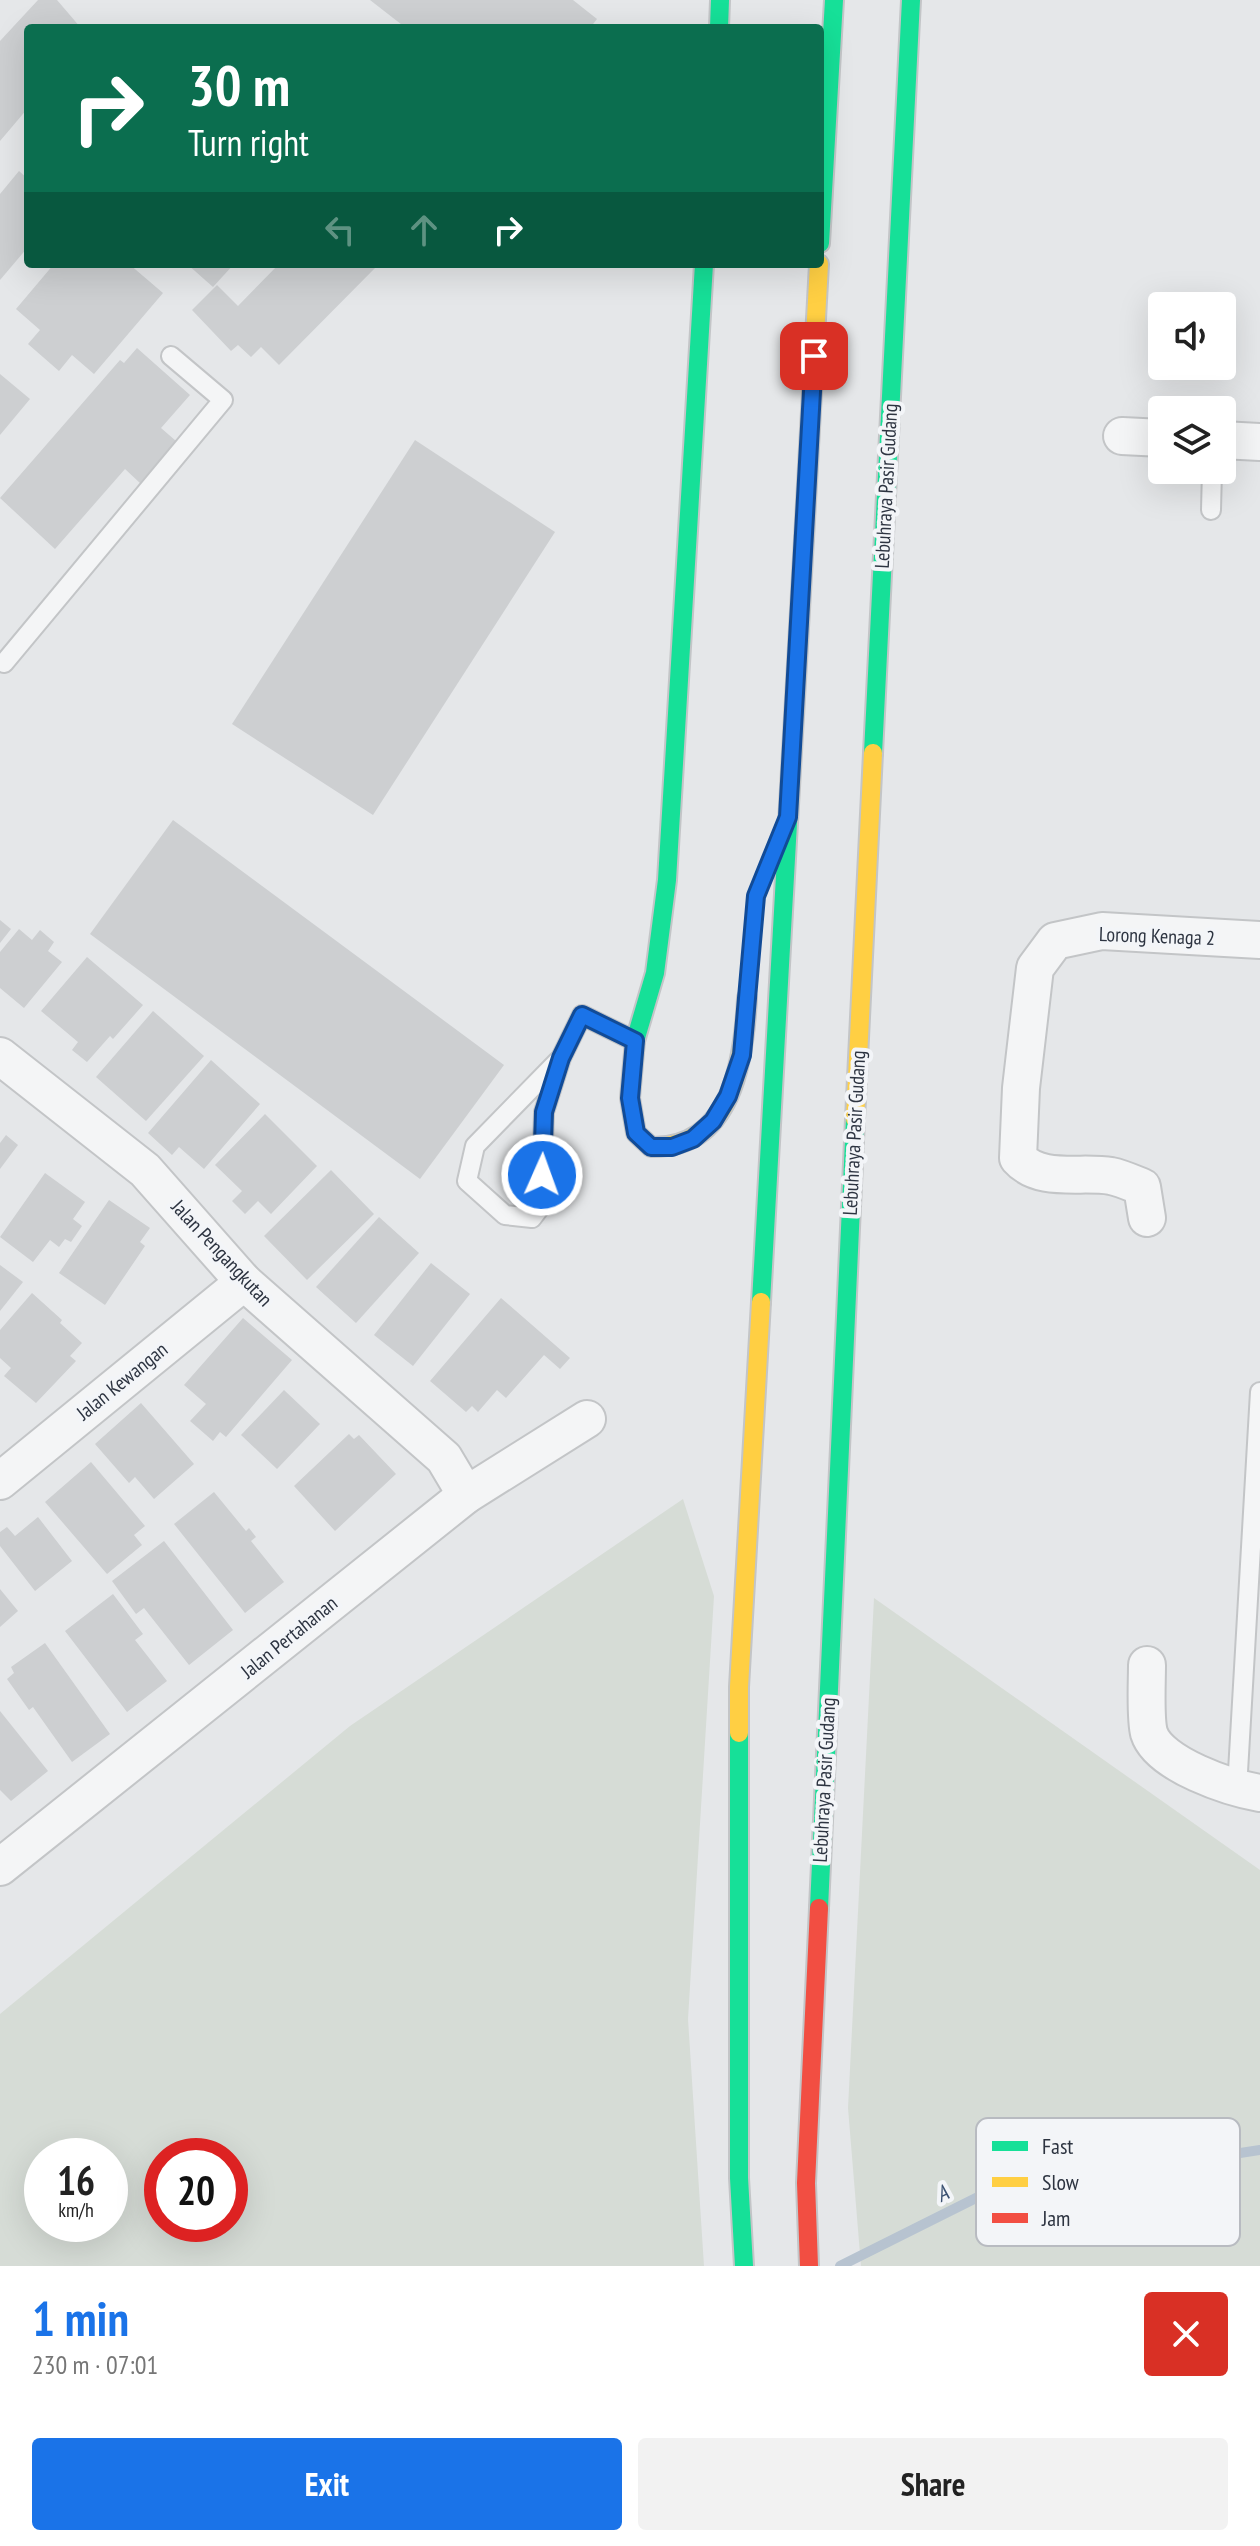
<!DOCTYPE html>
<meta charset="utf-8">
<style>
body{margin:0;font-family:"PT Sans Narrow",sans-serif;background:#f2f2f2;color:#222;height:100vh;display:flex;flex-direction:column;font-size:30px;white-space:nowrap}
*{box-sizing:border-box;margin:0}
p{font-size:26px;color:#767676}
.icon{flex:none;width:44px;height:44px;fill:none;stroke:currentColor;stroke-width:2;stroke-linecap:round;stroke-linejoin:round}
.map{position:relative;height:2266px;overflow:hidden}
.details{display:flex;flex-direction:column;background:#fff;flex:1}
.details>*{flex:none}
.guide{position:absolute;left:24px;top:24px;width:800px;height:244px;border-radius:8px;box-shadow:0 8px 32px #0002;background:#0b6e4f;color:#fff;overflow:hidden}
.fabs{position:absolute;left:1148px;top:292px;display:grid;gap:16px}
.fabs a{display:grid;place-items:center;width:88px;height:88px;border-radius:8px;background:#fff;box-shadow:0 8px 32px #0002;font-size:40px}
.speed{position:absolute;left:24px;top:2138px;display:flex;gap:16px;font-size:40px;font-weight:700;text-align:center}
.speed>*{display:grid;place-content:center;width:104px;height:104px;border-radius:50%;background:#fff;box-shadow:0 8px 32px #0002;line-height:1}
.speed small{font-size:20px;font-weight:400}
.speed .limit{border:12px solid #d22;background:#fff;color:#111}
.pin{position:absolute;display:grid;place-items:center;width:68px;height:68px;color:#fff;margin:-34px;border-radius:16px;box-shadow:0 4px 12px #0006}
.me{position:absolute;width:88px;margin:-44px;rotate:2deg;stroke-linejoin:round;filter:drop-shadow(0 0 6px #0008)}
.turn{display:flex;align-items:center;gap:28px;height:168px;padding:0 32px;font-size:36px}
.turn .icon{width:104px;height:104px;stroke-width:2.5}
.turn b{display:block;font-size:56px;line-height:68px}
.lanes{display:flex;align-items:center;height:76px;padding:0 32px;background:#0003;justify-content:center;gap:40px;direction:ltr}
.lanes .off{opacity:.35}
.round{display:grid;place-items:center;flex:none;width:84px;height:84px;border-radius:8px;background:#f2f2f2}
.summary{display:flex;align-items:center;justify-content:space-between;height:136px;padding:0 32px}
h1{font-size:48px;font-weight:800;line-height:60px;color:#1a73e8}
.primary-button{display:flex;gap:16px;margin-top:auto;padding:16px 32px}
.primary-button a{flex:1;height:92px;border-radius:8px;background:#1a73e8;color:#fff;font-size:32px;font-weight:800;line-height:92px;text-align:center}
.primary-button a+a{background:#f2f2f2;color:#222}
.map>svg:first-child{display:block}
.green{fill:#d6dcd6;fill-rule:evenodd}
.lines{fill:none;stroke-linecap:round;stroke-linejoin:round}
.stream{stroke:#b7c3d0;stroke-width:10}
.building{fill:#cdcfd1}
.lane-casing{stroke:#c3c5c7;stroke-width:22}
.street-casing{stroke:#c3c5c7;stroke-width:40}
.fast-casing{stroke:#c3c5c7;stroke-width:22}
.slow-casing{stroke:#c3c5c7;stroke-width:22}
.jam-casing{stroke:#c3c5c7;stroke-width:22}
.lane{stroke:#f4f5f6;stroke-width:18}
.street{stroke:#f4f5f6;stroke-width:36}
.fast{stroke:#16e098;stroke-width:18}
.slow{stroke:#ffcf43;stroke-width:18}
.jam{stroke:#f24e42;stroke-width:18}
.route-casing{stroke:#114b97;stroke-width:20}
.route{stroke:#1a73e8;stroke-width:14}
.labels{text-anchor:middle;stroke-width:8;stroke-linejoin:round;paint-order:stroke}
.street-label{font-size:20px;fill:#2d3441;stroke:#f3f5f8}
.water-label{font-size:22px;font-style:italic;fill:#3b5171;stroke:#f3f5f8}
.key{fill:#f3f5f8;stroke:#b8bbc1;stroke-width:2}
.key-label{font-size:22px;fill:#2d3441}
</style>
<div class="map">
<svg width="1260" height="2266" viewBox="0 0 1260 2266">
<rect width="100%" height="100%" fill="#e5e7e9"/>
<!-- green -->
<g class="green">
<path d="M 683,1499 L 714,1596 L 688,2019 L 704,2266 L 0,2266 L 0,2014 L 350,1726 ZM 42,2156 L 110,2156 L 110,2224 L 42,2224 ZM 162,2156 L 230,2156 L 230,2224 L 162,2224 Z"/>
<path d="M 874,1598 L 1260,1870 L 1260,2266 L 861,2266 L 848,2108 Z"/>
</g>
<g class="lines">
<!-- stream -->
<path class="stream" d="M 840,2266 L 988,2192 L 1260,2150"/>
</g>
<!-- building -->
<g class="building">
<path d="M 38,0 L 57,0 L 81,28 L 28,28 L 28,108 L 0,141 L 0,41 Z"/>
<path d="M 370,0 L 573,0 L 597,19 L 590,28 L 406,28 Z"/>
<path d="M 19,171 L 28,179 L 28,247 L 0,280 L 0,194 Z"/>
<path d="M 54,264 L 129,264 L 163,293 L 94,374 L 72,355 L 59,371 L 28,344 L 40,330 L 16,309 Z"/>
<path d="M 187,264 L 234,264 L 213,287 Z"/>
<path d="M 279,264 L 379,264 L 279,365 L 261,347 L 251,357 L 238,345 L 231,351 L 192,310 L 217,285 L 238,306 Z"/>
<path d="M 137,348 L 190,395 L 161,428 L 176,441 L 140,483 L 125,469 L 55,549 L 0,498 L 120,360 L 124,363 Z"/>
<path d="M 0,374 L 30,399 L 0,435 Z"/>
<path d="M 415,440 L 555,532 L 373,815 L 232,724 Z"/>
<path d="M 173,820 L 504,1065 L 420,1179 L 90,934 Z"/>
<path d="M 0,920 L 11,929 L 0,943 Z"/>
<path d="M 19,929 L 32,940 L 40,930 L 54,942 L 48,951 L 62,962 L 24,1008 L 0,988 L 0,952 Z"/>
<path d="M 87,957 L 143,1005 L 113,1039 L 110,1036 L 87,1062 L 72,1050 L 78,1042 L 41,1011 Z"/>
<path d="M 153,1011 L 204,1056 L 146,1121 L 96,1077 Z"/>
<path d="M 211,1060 L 260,1104 L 204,1169 L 179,1147 L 172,1155 L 148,1133 Z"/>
<path d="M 265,1114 L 317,1166 L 271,1214 L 258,1201 L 245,1214 L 232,1201 L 242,1191 L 215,1165 Z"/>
<path d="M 6,1135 L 18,1145 L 0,1169 L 0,1143 Z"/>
<path d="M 331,1170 L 374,1214 L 307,1280 L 264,1236 Z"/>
<path d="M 45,1173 L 85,1202 L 73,1219 L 82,1226 L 71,1242 L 65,1239 L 59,1247 L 50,1240 L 33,1262 L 0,1237 Z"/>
<path d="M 109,1200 L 150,1228 L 140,1242 L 145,1246 L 105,1305 L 59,1273 Z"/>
<path d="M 379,1217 L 419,1253 L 356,1323 L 316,1287 Z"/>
<path d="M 431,1263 L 470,1294 L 413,1366 L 374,1335 Z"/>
<path d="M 0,1265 L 23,1282 L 0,1311 Z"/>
<path d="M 32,1293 L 62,1320 L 60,1323 L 82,1343 L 70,1356 L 76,1361 L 36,1403 L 4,1376 L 11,1368 L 0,1358 L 0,1330 Z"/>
<path d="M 501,1298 L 570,1358 L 560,1369 L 544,1355 L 506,1398 L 497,1390 L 478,1412 L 472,1406 L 466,1412 L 430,1381 Z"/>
<path d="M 243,1318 L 292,1360 L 226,1437 L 220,1432 L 213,1441 L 190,1421 L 206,1404 L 184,1385 Z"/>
<path d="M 284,1390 L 320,1424 L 277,1469 L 241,1435 Z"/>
<path d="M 141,1403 L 194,1464 L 154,1499 L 135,1477 L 129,1483 L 95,1444 Z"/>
<path d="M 349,1434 L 354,1439 L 359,1435 L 396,1474 L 335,1531 L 294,1486 Z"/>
<path d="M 91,1462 L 145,1526 L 134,1535 L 142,1545 L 107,1574 L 45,1502 Z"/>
<path d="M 214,1492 L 246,1531 L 249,1528 L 256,1537 L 251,1541 L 284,1582 L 245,1613 L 174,1524 Z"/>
<path d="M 38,1517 L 72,1561 L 35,1591 L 0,1546 L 0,1532 L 7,1527 L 15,1536 Z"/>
<path d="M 164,1541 L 233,1630 L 189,1665 L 144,1608 L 136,1614 L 112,1581 Z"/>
<path d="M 0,1589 L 18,1611 L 0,1627 Z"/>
<path d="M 113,1594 L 143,1634 L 135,1640 L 167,1681 L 127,1712 L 65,1631 Z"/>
<path d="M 45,1643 L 110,1734 L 72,1762 L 33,1707 L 29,1710 L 7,1679 L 14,1673 L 11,1667 Z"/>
<path d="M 0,1711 L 48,1771 L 11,1801 L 0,1790 Z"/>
</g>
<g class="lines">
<!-- lane casing -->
<g class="lane-casing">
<g id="lane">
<path d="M 1211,510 L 1212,470"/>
<path d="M 4,663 L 223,400 L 171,356"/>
<path d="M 561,1058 L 475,1146 L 467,1181 L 505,1215 L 532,1218 L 541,1206 L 544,1112 L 561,1058 L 582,1015 L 635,1041"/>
<path d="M 1237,1789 L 1260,1392"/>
</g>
</g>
<!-- street casing -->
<g class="street-casing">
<g id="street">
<path d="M 1122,436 L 1162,438"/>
<path d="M 1222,440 L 1260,442"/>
<path d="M 0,1056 L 145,1170 L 244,1282 L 444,1458 L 466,1495"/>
<path d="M 1147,1218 L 1142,1187 C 1132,1183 1121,1178 1111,1176 C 1081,1171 1040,1183 1018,1158 L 1021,1088 L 1035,968 L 1055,941 L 1102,931 L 1260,940"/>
<path d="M 0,1481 L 244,1282"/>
<path d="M 1147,1665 C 1147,1682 1145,1718 1149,1733 C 1159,1765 1231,1788 1260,1793"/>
<path d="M 0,1867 L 466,1495 L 587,1419"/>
</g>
</g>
<!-- fast casing -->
<g class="fast-casing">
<g id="fast">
<path d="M 719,28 L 720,0"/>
<path d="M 820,243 L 834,0"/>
<path d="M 873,753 L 911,0"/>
<path d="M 635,1041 L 655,973 L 667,880 L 704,264"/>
<path d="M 761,1302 L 804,539"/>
<path d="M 739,1733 L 739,2178 L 744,2266"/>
<path d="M 819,1908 L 855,1119"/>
</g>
</g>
<!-- slow casing -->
<g class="slow-casing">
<g id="slow">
<path d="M 804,539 L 819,264"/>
<path d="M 635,1041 L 630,1098 L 636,1133 L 651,1147 C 732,1149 744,1060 747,998"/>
<path d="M 855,1119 L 873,753"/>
<path d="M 739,1733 L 739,1687 L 761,1302"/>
</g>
</g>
<!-- jam casing -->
<g class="jam-casing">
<path id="jam" d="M 809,2266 L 806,2183 L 819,1908"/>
</g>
<!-- lane -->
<use href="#lane" class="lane"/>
<!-- street -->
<use href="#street" class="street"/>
<!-- fast -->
<use href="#fast" class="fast"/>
<!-- slow -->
<use href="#slow" class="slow"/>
<!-- jam -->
<use href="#jam" class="jam"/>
</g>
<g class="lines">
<!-- route casing -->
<g class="route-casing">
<path id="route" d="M 542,1175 L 544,1112 L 561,1058 L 582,1015 L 635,1041 L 630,1098 L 636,1133 L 651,1147 L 672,1147 L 693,1139 L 713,1121 L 728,1096 L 742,1055 L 756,896 L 788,817 L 814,356"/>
</g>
<!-- route -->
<use href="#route" class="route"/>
</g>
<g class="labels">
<!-- street labels -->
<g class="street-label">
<text transform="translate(886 486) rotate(-87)" y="7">Lebuhraya Pasir Gudang</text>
<text transform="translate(1157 936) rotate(2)" y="7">Lorong Kenaga 2</text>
<text transform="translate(854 1133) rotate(-87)" y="7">Lebuhraya Pasir Gudang</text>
<text transform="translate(222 1253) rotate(47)" y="7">Jalan Pengangkutan</text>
<text transform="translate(122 1381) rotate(-39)" y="7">Jalan Kewangan</text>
<text transform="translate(289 1637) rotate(-39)" y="7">Jalan Pertahanan</text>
<text transform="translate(824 1780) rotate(-87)" y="7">Lebuhraya Pasir Gudang</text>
</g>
<!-- water labels -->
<g class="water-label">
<text transform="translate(942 2193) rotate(-26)" y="8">A</text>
</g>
</g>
<!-- legend -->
<rect x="976" y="2118" width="264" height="128" rx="12" class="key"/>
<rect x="992" y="2141" width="36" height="10" fill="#16e098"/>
<rect x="992" y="2177" width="36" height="10" fill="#ffcf43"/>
<rect x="992" y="2213" width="36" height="10" fill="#f24e42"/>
<g class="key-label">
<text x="1042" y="2154">Fast</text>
<text x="1042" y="2190">Slow</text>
<text x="1042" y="2226">Jam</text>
</g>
</svg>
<div class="fabs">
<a><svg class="icon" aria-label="sound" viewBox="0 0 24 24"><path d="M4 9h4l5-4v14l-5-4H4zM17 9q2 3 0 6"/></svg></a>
<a><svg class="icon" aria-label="layers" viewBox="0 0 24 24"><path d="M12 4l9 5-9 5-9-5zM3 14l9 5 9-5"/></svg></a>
</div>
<div class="speed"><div>16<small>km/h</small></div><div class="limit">20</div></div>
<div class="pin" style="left:814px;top:356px;background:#d93025"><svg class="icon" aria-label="arrive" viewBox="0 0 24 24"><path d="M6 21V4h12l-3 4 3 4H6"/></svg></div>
<svg class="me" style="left:542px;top:1175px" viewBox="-20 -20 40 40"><circle r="17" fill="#1a73e8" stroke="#fff" stroke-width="3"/><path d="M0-11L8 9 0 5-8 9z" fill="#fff"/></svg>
<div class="guide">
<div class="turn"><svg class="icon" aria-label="right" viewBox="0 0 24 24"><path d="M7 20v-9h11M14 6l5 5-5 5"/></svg><div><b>30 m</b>Turn right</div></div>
<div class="lanes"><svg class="icon off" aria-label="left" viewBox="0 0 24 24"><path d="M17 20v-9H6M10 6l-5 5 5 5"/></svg><svg class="icon off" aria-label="ahead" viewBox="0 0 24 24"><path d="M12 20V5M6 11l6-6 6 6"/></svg><svg class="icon" aria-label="right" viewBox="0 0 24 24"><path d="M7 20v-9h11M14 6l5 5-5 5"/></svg></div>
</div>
</div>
<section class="details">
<div class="summary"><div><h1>1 min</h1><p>230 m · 07:01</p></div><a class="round" style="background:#d93025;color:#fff"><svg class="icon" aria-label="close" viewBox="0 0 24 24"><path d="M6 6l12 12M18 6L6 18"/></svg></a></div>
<div class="primary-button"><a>Exit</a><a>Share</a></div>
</section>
